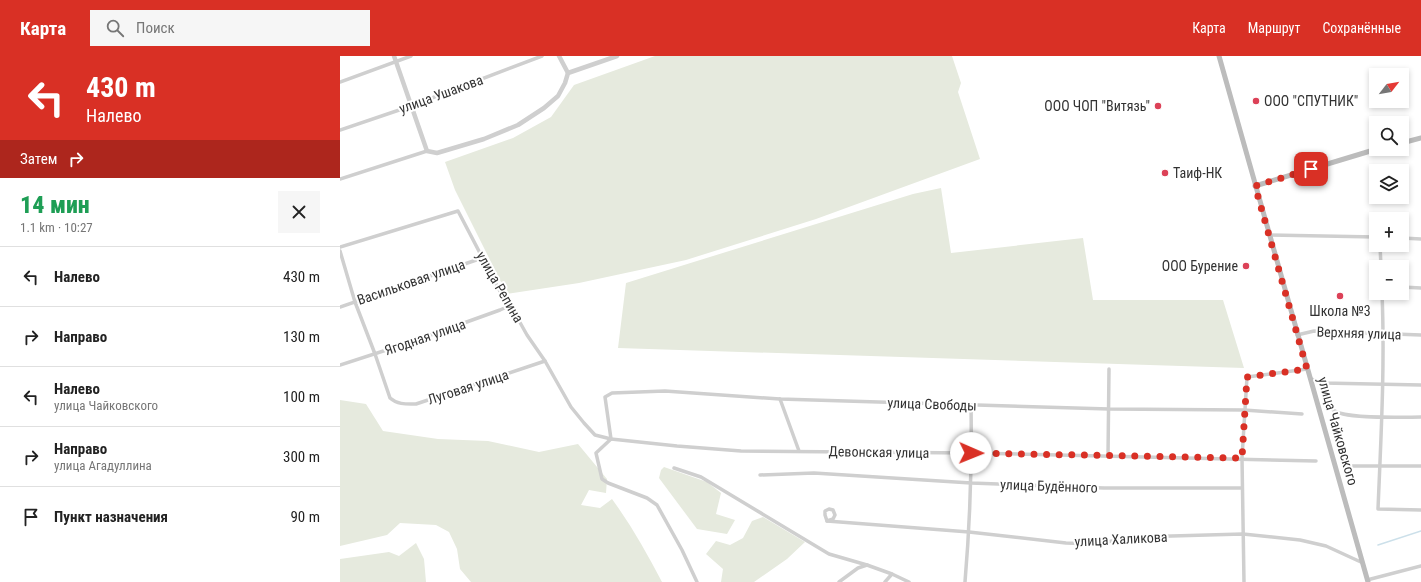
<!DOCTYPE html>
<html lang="ru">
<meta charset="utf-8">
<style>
body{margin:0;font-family:"Roboto Condensed",sans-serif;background:#f6f6f6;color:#222;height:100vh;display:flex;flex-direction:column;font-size:15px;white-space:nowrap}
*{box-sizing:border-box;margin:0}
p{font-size:13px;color:#767676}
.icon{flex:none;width:22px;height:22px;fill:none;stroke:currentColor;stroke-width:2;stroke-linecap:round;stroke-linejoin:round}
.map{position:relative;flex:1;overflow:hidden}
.drawer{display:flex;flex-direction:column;background:#fff;width:340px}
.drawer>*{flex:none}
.guide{background:#d93025;color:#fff;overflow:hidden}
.needle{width:26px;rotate:59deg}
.fabs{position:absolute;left:1029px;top:12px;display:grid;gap:8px}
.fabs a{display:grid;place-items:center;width:40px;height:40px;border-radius:0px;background:#fff;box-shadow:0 2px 6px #0003;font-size:20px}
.pin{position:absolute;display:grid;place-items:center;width:34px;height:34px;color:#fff;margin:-17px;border-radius:8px;box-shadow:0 2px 6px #0006}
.me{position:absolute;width:44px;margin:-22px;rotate:91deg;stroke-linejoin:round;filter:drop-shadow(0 0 3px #0008)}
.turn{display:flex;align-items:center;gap:14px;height:84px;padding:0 20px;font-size:18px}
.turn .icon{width:52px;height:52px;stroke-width:2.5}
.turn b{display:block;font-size:28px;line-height:34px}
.then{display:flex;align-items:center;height:38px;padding:0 20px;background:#0003;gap:8px;font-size:15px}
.round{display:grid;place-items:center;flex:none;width:42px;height:42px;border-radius:0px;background:#f6f6f6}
.headline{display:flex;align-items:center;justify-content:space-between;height:68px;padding:0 20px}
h1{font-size:24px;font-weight:800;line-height:30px;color:#1e9e55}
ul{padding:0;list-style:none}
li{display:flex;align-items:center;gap:12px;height:60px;padding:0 20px;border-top:1px solid #e0e0e0}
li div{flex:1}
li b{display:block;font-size:15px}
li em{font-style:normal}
header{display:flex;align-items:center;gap:24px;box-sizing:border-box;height:56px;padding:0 20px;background:#d93025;color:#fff}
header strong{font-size:19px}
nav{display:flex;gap:22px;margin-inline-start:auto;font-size:14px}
.search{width:280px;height:36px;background:#f6f6f6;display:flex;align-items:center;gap:10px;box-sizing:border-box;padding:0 14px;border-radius:0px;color:#767676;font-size:15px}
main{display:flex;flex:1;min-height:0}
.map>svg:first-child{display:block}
.green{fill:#e6eade}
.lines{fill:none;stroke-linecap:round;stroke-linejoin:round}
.stream{stroke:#cce0ea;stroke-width:1.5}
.minor{stroke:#cfcfcf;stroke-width:3.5}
.tertiary{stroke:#cfcfcf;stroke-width:4.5}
.secondary{stroke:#bcbcbc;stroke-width:5}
.route{stroke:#d93025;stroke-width:7;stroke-dasharray:0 12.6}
.poi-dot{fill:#dc4157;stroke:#fff;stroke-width:1.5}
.labels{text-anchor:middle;stroke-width:4;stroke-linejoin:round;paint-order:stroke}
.street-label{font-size:14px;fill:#323232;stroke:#fff}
.poi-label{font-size:14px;fill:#323232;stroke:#fff;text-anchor:start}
</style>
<header>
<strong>Карта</strong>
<div class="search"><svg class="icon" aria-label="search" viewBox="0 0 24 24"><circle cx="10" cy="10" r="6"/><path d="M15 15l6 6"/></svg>Поиск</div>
<nav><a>Карта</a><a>Маршрут</a><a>Сохранённые</a></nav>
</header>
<main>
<section class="drawer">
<div class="guide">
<div class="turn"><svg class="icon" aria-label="left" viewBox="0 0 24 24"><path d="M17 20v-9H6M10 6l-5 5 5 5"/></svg><div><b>430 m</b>Налево</div></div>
<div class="then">Затем<svg class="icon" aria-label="right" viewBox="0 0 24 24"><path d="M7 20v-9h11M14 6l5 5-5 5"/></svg></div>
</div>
<div class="headline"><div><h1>14 мин</h1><p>1.1 km · 10:27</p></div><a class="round"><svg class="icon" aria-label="close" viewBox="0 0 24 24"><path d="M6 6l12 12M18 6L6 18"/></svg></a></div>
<ul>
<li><svg class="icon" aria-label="left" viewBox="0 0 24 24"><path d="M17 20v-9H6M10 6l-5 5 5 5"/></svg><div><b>Налево</b></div><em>430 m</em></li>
<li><svg class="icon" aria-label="right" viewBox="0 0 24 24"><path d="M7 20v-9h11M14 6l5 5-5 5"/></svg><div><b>Направо</b></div><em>130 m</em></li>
<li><svg class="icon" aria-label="left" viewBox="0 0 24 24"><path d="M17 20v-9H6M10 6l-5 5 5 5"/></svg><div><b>Налево</b><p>улица Чайковского</p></div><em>100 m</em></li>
<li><svg class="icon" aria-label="right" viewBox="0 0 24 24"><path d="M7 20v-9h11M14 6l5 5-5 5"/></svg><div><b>Направо</b><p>улица Агадуллина</p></div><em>300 m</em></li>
<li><svg class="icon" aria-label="arrive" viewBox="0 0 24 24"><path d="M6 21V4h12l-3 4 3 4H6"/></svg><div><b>Пункт назначения</b></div><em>90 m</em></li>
</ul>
</section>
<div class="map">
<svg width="1081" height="526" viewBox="0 0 1081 526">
<rect width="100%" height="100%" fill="#fff"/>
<!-- green -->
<g class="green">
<path d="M 315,0 L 612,0 L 621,27 L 618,36 L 640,103 L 476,163 L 346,204 L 239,227 L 167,238 L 115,134 L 105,106 L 173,82 L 211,61 L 234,29 Z"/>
<path d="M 601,132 L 611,197 L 743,182 L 753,244 L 883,244 L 904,312 L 278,292 L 286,227 L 573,138 Z"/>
<path d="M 0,344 L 26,348 L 43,375 L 98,383 L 148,385 L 199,396 L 238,388 L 267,423 L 266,437 L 249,434 L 241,449 L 260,452 L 272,443 C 291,469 307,497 322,526 L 131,526 L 120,513 L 117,493 L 109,476 L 96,469 L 60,467 L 47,479 L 0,490 Z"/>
<path d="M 324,411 L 367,426 L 381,437 L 376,458 L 395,464 L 387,478 L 357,473 L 319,422 L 321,414 Z"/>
<path d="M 423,461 L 465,486 L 447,503 L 414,526 L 381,526 L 383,513 L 366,498 L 376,485 L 390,489 L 403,482 L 412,465 Z"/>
<path d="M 76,487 L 84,503 L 86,526 L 0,526 L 0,503 L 49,496 L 59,500 Z"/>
</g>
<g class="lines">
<!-- stream -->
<path class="stream" d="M 1038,489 L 1081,475"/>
<!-- minor -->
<g class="minor">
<path d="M 0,26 L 71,0"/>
<path d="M 0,74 L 71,50 L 202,0"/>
<path d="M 0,123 L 87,95"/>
<path d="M 930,179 L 1036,181"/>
<path d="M 1062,182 L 1081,183"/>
<path d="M 1040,189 L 1041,211"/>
<path d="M 0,191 L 118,155 L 164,243 L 173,254 L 187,279 L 205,305 L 231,351 L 244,367 L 255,379 L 271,383 L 337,390 L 401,395 L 631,397 L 976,405"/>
<path d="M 0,195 L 15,246 L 35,298 L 50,342 C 58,349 67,348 76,348 L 205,305"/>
<path d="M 1062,231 L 1081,232"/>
<path d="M 1042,237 C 1045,309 1041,381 1038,453 L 1081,454"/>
<path d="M 0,251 L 142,202"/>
<path d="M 957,279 L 974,275 L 1081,279"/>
<path d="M 0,309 L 71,286 L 160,254 L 169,250"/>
<path d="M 971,323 L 983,327 L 1081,329"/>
<path d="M 983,327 C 985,333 988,349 992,353 C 1002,364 1065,361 1081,361"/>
<path d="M 440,343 L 459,395"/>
<path d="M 271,383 L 265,341 L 272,337 L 325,335 L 440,343 L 769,353 L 904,354 L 962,358"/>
<path d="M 271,383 L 256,397 L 262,423 L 268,427 L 307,442 L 317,449 L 342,494 L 357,526"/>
<path d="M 768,400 L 769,313"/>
<path d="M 1004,410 L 1081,410"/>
<path d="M 334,412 L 361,421 L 489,498 L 527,509"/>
<path d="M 420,419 L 474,417 L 631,427 L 764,432 L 902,432"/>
<path d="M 489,453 L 493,454 L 495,459 L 493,463 L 487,465 L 485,459 L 485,455 Z"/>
<path d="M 487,465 L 629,476 L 726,487 L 755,488 L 796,481 L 903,478 L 960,484 L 986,490 L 1023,507"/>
<path d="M 1027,524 L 1081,510"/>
<path d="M 499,526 L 518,512 L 527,509 L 552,518 L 569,526"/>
<path d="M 545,526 L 552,518"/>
<path d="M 625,526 C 630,467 632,408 631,349"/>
<path d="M 904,526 L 902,402 L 907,321 L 967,313"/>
</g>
<!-- tertiary -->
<g class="tertiary">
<path d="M 54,0 L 87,95 L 97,97 L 144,83 L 178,69 L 204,52 L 218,40 L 225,27 L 228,17 L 277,0"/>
<path d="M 219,0 L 228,17"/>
</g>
<!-- secondary -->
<g class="secondary">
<path d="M 879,0 L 1028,526"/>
<path d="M 1062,87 L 1081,82"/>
<path d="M 915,130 L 1037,93"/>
</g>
</g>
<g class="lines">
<!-- route -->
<path class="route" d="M 631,397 L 902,402 L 907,321 L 967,313 L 915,130 L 971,113"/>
</g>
<!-- markers -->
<g class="poi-dot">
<circle cx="916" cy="45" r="4"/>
<circle cx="818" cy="50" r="4"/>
<circle cx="825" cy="117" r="4"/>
<circle cx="906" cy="210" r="4"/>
<circle cx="1000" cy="240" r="4"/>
</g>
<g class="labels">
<!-- street labels -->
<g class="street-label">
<text transform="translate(101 38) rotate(-20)" y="5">улица Ушакова</text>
<text transform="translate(71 226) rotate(-19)" y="5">Васильковая улица</text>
<text transform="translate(160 231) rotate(60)" y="5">улица Репина</text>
<text transform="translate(1019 277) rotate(2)" y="5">Верхняя улица</text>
<text transform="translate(85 281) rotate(-19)" y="5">Ягодная улица</text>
<text transform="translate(128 331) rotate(-18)" y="5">Луговая улица</text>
<text transform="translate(592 348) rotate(2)" y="5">улица Свободы</text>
<text transform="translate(998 375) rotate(74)" y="5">улица Чайковского</text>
<text transform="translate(539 396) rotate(1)" y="5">Девонская улица</text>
<text transform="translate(709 430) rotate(2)" y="5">улица Будённого</text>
<text transform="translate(781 483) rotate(-3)" y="5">улица Халикова</text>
</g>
<!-- poi labels -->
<g class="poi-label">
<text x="924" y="50">ООО "СПУТНИК"</text>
<text x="810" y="55" text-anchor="end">ООО ЧОП "Витязь"</text>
<text x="833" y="122">Таиф-НК</text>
<text x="898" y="215" text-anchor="end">ООО Бурение</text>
<text x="1000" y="260" text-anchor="middle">Школа №3</text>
</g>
</g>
</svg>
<div class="fabs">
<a><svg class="needle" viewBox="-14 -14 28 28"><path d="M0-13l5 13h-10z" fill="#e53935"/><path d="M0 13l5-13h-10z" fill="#767676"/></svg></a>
<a><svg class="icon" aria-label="search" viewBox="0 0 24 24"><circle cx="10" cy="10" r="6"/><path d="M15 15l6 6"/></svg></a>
<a><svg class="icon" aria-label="layers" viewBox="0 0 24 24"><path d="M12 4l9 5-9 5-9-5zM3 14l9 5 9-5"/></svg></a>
<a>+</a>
<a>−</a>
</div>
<div class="pin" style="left:971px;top:113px;background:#d93025"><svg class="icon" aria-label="arrive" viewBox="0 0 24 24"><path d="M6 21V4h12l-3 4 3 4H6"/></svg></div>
<svg class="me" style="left:631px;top:397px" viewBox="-20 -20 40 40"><circle r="19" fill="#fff"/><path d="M0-13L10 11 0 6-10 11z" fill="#d93025"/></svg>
</div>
</main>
